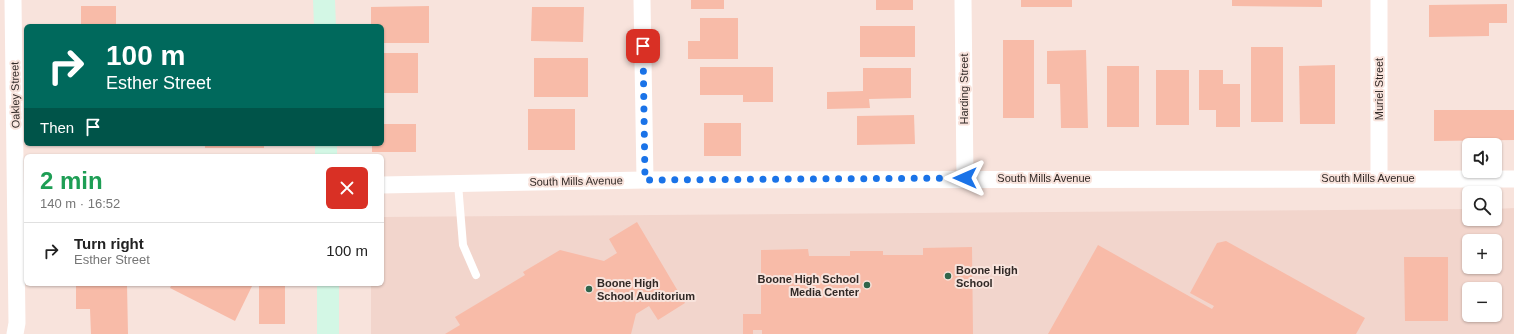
<!DOCTYPE html>
<meta charset="utf-8">
<style>
body{margin:0;font-family:Arial,sans-serif;background:#f6f6f6;color:#222;height:100vh;display:flex;flex-direction:column;font-size:15px;white-space:nowrap}
*{box-sizing:border-box;margin:0}
p{font-size:13px;color:#767676}
.icon{flex:none;width:22px;height:22px;fill:none;stroke:currentColor;stroke-width:2;stroke-linecap:round;stroke-linejoin:round}
.map{position:relative;flex:1;overflow:hidden}
.drawer{position:absolute;left:24px;top:154px;width:360px;height:132px;display:flex;flex-direction:column;background:#fff;border-radius:6px;box-shadow:0 1px 3px #0004}
.drawer>*{flex:none}
.guide{position:absolute;left:24px;top:24px;width:360px;height:122px;border-radius:6px;box-shadow:0 1px 3px #0004;background:#00695c;color:#fff;overflow:hidden}
.buttons{position:absolute;left:1462px;top:138px;display:grid;gap:8px}
.buttons a{display:grid;place-items:center;width:40px;height:40px;border-radius:6px;background:#fff;box-shadow:0 1px 3px #0004;font-size:20px}
.pin{position:absolute;display:grid;place-items:center;width:34px;height:34px;color:#fff;margin:-17px;border-radius:8px;box-shadow:0 2px 6px #0006}
.me{position:absolute;width:44px;margin:-22px;rotate:270deg;stroke-linejoin:round;filter:drop-shadow(0 0 3px #0008)}
.turn{display:flex;align-items:center;gap:14px;height:84px;padding:0 16px;font-size:18px}
.turn .icon{width:52px;height:52px;stroke-width:2.5}
.turn b{display:block;font-size:28px;line-height:34px}
.then{display:flex;align-items:center;height:38px;padding:0 16px;background:#0003;gap:8px;font-size:15px}
.round{display:grid;place-items:center;flex:none;width:42px;height:42px;border-radius:6px;background:#f6f6f6}
.headline{display:flex;align-items:center;justify-content:space-between;height:68px;padding:0 16px}
h1{font-size:24px;font-weight:800;line-height:30px;color:#1e9e55}
ul{padding:0;list-style:none}
li{display:flex;align-items:center;gap:12px;height:56px;padding:0 16px;border-top:1px solid #e0e0e0}
li div{flex:1}
li b{display:block;font-size:15px}
li em{font-style:normal}
.map>svg:first-child{display:block}
.built{fill:#f2d5cc;fill-rule:evenodd}
.building{fill:#f8bba8}
.lines{fill:none;stroke-linecap:round;stroke-linejoin:round}
.lane{stroke:#fff;stroke-width:8}
.street{stroke:#fff;stroke-width:17}
.secondary{stroke:#d3f7e5;stroke-width:22}
.route{stroke:#1a73e8;stroke-width:7;stroke-dasharray:0 12.6}
.poi-dot{fill:#31654b;stroke:#f8e3dc;stroke-width:1.5}
.labels{text-anchor:middle;stroke-width:4;stroke-linejoin:round;paint-order:stroke}
.street-label{font-size:11px;fill:#312926;stroke:#f8e3dc}
.poi-label{font-size:11px;font-weight:bold;fill:#312926;stroke:#f8e3dc;text-anchor:start}
</style>
<div class="map">
<svg width="1514" height="334" viewBox="0 0 1514 334">
<rect width="100%" height="100%" fill="#f8e3dc"/>
<!-- built -->
<path class="built" d="M 1514,208 L 1514,334 L 371,334 L 371,284 L 382,284 L 382,217 L 1469,209 L 1469,219 L 1495,219 L 1495,209 ZM 1469,241 L 1495,241 L 1495,267 L 1469,267 ZM 1469,289 L 1495,289 L 1495,315 L 1469,315 Z"/>
<!-- building -->
<g class="building">
<rect x="691" y="0" width="33" height="9"/>
<rect x="876" y="0" width="37" height="10"/>
<rect x="1021" y="0" width="51" height="7"/>
<path d="M 1232,0 L 1322,0 L 1322,7 L 1232,6 Z"/>
<path d="M 1507,4 L 1507,23 L 1489,23 L 1489,36 L 1429,37 L 1429,5 Z"/>
<rect x="81" y="6" width="35" height="20"/>
<path d="M 429,6 L 429,43 L 382,43 L 382,26 L 371,26 L 371,7 Z"/>
<path d="M 532,7 L 584,7 L 583,42 L 531,41 Z"/>
<path d="M 700,18 L 738,18 L 738,59 L 688,59 L 688,41 L 700,41 Z"/>
<rect x="860" y="26" width="55" height="31"/>
<rect x="1003" y="40" width="31" height="78"/>
<rect x="1251" y="47" width="32" height="75"/>
<path d="M 1086,50 L 1088,128 L 1061,128 L 1060,84 L 1047,84 L 1047,51 Z"/>
<rect x="382" y="53" width="36" height="40"/>
<rect x="534" y="58" width="54" height="39"/>
<path d="M 1335,65 L 1335,124 L 1300,124 L 1299,66 Z"/>
<rect x="1107" y="66" width="32" height="61"/>
<path d="M 700,67 L 773,67 L 773,102 L 743,102 L 743,95 L 700,95 Z"/>
<path d="M 863,68 L 911,68 L 911,98 L 869,99 L 870,108 L 827,109 L 827,92 L 863,91 Z"/>
<rect x="1156" y="70" width="33" height="55"/>
<path d="M 1199,70 L 1223,70 L 1223,84 L 1240,84 L 1240,127 L 1216,127 L 1216,110 L 1199,110 Z"/>
<rect x="528" y="109" width="47" height="41"/>
<path d="M 1434,110 L 1514,110 L 1514,140 L 1434,141 Z"/>
<path d="M 914,115 L 915,144 L 857,145 L 857,116 Z"/>
<rect x="704" y="123" width="37" height="33"/>
<path d="M 382,124 L 416,124 L 416,152 L 372,152 L 372,144 L 382,144 Z"/>
<rect x="205" y="144" width="59" height="4"/>
<path d="M 637,222 L 685,303 L 658,320 L 649,306 L 636,314 L 631,334 L 445,334 L 460,325 L 455,317 L 525,275 L 523,272 L 560,250 L 604,261 L 617,253 L 609,239 Z"/>
<path d="M 1226,241 L 1365,318 L 1356,334 L 1048,334 L 1098,245 L 1212,309 L 1214,306 L 1190,293 L 1217,243 Z"/>
<path d="M 972,247 L 973,334 L 762,334 L 762,330 L 753,330 L 753,334 L 743,334 L 743,314 L 761,314 L 761,250 L 808,249 L 809,256 L 850,256 L 850,251 L 883,251 L 883,255 L 923,255 L 923,248 Z"/>
<path d="M 1404,257 L 1448,257 L 1448,321 L 1405,321 Z"/>
<path d="M 76,284 L 127,284 L 128,334 L 91,334 L 90,309 L 76,309 Z"/>
<path d="M 172,284 L 253,284 L 235,321 L 170,288 Z"/>
<rect x="259" y="284" width="26" height="40"/>
</g>
<g class="lines">
<!-- lane -->
<path class="lane" d="M 458,184 L 463,245 L 476,275"/>
<!-- street -->
<g class="street">
<path d="M 13,0 L 17,323 L 15,334"/>
<path d="M 642,0 L 645,180"/>
<path d="M 963,0 L 965,178"/>
<path d="M 1379,178 L 1379,0"/>
<path d="M 382,185 L 645,180 L 1514,179"/>
</g>
<!-- secondary -->
<g class="secondary">
<path d="M 324,0 L 325,26"/>
<path d="M 326,144 L 326,156"/>
<path d="M 328,284 L 328,334"/>
</g>
</g>
<g class="lines">
<!-- route -->
<path class="route" d="M 643,46 L 645,180 L 965,178"/>
</g>
<!-- markers -->
<g class="poi-dot">
<circle cx="948" cy="276" r="4"/>
<circle cx="867" cy="285" r="4"/>
<circle cx="589" cy="289" r="4"/>
</g>
<g class="labels">
<!-- street labels -->
<g class="street-label">
<text transform="translate(964 89) rotate(-90)" y="4">Harding Street</text>
<text transform="translate(1379 89) rotate(-90)" y="4">Muriel Street</text>
<text transform="translate(15 95) rotate(-91)" y="4">Oakley Street</text>
<text x="1044" y="182">South Mills Avenue</text>
<text x="1368" y="182">South Mills Avenue</text>
<text transform="translate(576 181) rotate(-1)" y="4">South Mills Avenue</text>
</g>
<!-- poi labels -->
<g class="poi-label">
<text x="956" y="274">Boone High<tspan x="956" dy="13">School</tspan></text>
<text x="859" y="283" text-anchor="end">Boone High School<tspan x="859" dy="13">Media Center</tspan></text>
<text x="597" y="287">Boone High<tspan x="597" dy="13">School Auditorium</tspan></text>
</g>
</g>
</svg>
<div class="buttons">
<a><svg class="icon" aria-label="sound" viewBox="0 0 24 24"><path d="M4 9h4l5-4v14l-5-4H4zM17 9q2 3 0 6"/></svg></a>
<a><svg class="icon" aria-label="search" viewBox="0 0 24 24"><circle cx="10" cy="10" r="6"/><path d="M15 15l6 6"/></svg></a>
<a>+</a>
<a>−</a>
</div>
<div class="pin" style="left:643px;top:46px;background:#d93025"><svg class="icon" aria-label="arrive" viewBox="0 0 24 24"><path d="M6 21V4h12l-3 4 3 4H6"/></svg></div>
<svg class="me" style="left:965px;top:178px" viewBox="-20 -20 40 40"><path d="M0-17L14 15 0 8-14 15z" fill="#1a73e8" stroke="#fff" stroke-width="4"/></svg>
<div class="guide">
<div class="turn"><svg class="icon" aria-label="right" viewBox="0 0 24 24"><path d="M7 20v-9h11M14 6l5 5-5 5"/></svg><div><b>100 m</b>Esther Street</div></div>
<div class="then">Then<svg class="icon" aria-label="arrive" viewBox="0 0 24 24"><path d="M6 21V4h12l-3 4 3 4H6"/></svg></div>
</div>
<section class="drawer">
<div class="headline"><div><h1>2 min</h1><p>140 m · 16:52</p></div><a class="round" style="background:#d93025;color:#fff"><svg class="icon" aria-label="close" viewBox="0 0 24 24"><path d="M6 6l12 12M18 6L6 18"/></svg></a></div>
<ul>
<li><svg class="icon" aria-label="right" viewBox="0 0 24 24"><path d="M7 20v-9h11M14 6l5 5-5 5"/></svg><div><b>Turn right</b><p>Esther Street</p></div><em>100 m</em></li>
</ul>
</section>
</div>
